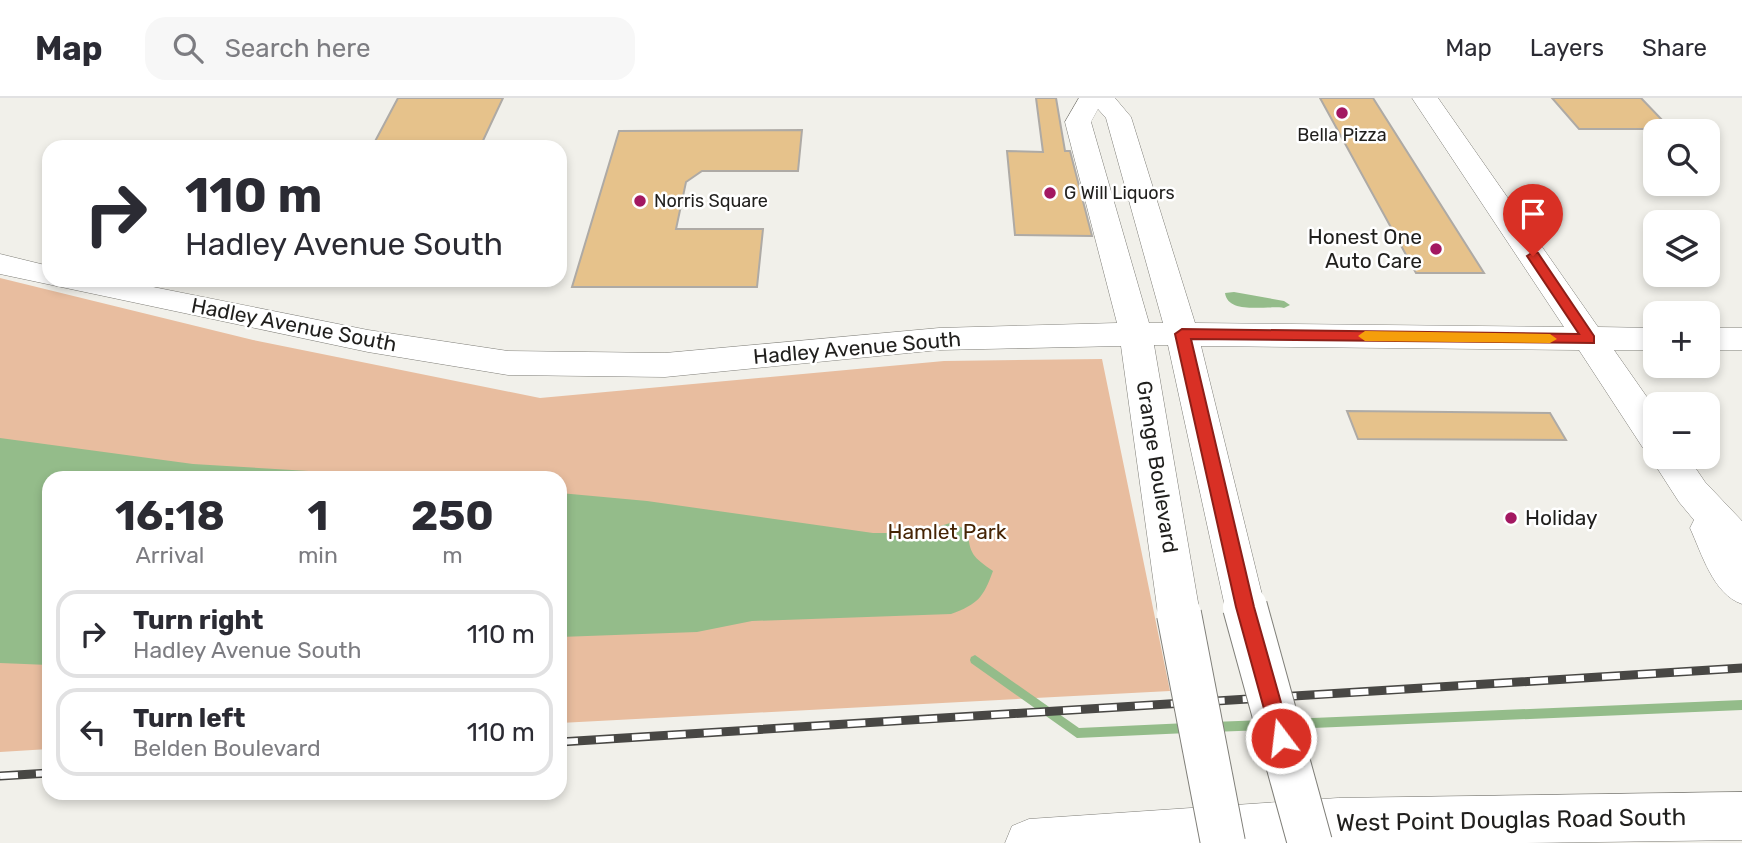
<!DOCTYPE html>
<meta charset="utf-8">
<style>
body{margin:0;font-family:Rubik,sans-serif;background:#f7f7f7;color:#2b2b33;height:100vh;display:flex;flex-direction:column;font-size:26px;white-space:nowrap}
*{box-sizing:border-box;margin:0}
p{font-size:23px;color:#7c7c81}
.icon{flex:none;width:38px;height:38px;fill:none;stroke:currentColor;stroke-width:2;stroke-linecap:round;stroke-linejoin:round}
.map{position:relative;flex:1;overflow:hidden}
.side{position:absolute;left:42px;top:373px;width:525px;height:329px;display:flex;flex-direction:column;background:#fff;border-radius:21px;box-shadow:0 4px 10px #0003}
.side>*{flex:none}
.guide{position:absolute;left:42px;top:42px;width:525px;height:147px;border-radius:21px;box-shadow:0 4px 10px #0003;background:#fff;color:#2b2b33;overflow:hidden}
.buttons{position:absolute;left:1643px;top:21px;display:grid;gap:14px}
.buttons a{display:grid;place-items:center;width:77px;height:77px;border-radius:14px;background:#fff;box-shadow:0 4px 10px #0003;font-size:35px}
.pin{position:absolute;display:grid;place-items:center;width:60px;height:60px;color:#fff;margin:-72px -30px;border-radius:50% 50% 50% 0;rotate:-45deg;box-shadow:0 0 7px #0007}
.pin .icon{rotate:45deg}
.me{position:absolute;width:77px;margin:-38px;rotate:345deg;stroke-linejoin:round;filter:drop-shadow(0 0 5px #0008)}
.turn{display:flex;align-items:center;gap:24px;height:147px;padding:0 28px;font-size:32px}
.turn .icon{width:91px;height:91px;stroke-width:2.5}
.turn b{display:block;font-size:49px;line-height:60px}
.eta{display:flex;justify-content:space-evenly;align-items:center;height:119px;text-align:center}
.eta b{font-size:42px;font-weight:700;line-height:49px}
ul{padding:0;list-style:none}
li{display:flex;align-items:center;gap:21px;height:88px;margin:0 14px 10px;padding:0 14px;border:4px solid #e1e1e2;border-radius:21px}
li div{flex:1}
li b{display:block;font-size:26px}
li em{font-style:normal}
header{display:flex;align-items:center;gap:42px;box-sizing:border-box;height:98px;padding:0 35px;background:#fff;border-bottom:2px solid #e1e1e2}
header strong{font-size:33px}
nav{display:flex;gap:38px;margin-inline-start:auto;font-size:24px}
.search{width:490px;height:63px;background:#f7f7f7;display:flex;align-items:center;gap:18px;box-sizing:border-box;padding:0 24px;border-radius:21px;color:#7c7c81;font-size:26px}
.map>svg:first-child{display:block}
.green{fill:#e8bd9f}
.water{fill:#94bc8a}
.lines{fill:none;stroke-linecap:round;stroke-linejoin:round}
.stream{fill:#94bc8a;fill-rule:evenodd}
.building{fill:#e6c28b;stroke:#aeaaa5;stroke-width:2}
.minor-casing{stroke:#7f7e78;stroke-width:1}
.minor{fill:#fff;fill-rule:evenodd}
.rail-casing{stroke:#484744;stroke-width:9}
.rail{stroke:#fff;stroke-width:6;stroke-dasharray:18;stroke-linecap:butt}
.minor-bridge-casing{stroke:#7f7e78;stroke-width:46;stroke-linecap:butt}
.minor-bridge{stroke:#fff;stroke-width:44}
.route{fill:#d93025;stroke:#8d1f18;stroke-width:2}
.slow{fill:#f59e0b}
.poi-dot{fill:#a31861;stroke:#fff;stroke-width:2.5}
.labels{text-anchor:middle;stroke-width:5;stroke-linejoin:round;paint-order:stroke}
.far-poi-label{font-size:18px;fill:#201f1d;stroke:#fff;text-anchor:start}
.poi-label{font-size:21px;fill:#201f1d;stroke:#fff;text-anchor:end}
.street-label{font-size:21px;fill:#201f1d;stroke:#fff}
.park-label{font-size:21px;fill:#462405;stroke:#fff}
.near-street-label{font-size:24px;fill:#201f1d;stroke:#fff}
</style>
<header>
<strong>Map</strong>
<div class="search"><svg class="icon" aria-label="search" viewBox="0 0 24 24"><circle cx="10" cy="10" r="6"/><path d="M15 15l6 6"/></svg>Search here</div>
<nav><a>Map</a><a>Layers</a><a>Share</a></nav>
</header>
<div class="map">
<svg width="1742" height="745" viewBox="0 0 1742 745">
<rect width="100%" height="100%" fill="#f1f0ea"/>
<!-- green -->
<path class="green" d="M 0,180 L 253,242 L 540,300 L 944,263 L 1102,261 L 1170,593 L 560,625 L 560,380 L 49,380 L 49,651 L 0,654 Z"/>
<!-- water -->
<g class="water">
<path d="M 1234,194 L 1284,203 L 1290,207 L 1284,210 C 1266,207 1228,217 1225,195 Z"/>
<path d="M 0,340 L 193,366 L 426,380 L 49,380 L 49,567 L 0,565 Z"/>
<path d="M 560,395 L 647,403 L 873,435 L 918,435 L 950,425 L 968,432 C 969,456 973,459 993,473 C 983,500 978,506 951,516 L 752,523 L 697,534 L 560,539 Z"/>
</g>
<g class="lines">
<!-- stream -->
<g class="stream">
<path d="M 975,557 L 1079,630 L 1188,625 L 1192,626 L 1193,630 L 1192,634 L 1188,635 L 1077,640 L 971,565 L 970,562 L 971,559 Z"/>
<path d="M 1742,602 L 1742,612 L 1289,631 L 1285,630 L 1284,626 L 1285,622 L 1289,621 Z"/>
<path d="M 1265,622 L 1269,623 L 1270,627 L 1269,631 L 1265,632 L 1212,634 L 1208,633 L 1207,629 L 1208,625 L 1212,624 Z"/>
</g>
</g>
<!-- building -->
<g class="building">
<path d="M 398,0 L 503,0 L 480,49 L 372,49 Z"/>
<path d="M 1036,0 L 1056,0 L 1065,53 L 1070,53 L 1092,138 L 1015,137 L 1007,53 L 1043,54 Z"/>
<path d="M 1320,0 L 1373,0 L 1484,175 L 1416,175 Z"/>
<path d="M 1552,0 L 1641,0 L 1665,25 L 1650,25 L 1656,31 L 1579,31 Z"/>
<path d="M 802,32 L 798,73 L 702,73 L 686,84 L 676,131 L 763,131 L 757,189 L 572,189 L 619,33 Z"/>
<path d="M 1347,313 L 1550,315 L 1566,342 L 1358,341 Z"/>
</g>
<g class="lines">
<!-- minor casing -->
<g class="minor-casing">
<g id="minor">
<path d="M 1079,0 L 1115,0 L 1131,19 L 1195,225 L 1564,229 L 1412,0 L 1438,0 L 1598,229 L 1656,230 L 1656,252 L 1614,252 L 1656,312 L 1656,359 L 1688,359 L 1705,384 L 1742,423 L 1742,506 C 1713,496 1702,456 1690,430 L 1694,422 L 1679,404 L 1650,359 L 1653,353 L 1643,350 L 1579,252 L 1201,248 L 1265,509 L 1259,522 L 1245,527 L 1231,522 L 1225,509 L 1168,247 L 1154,247 L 1200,516 L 1194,529 L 1179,534 L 1164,529 L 1158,516 L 1121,248 L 939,252 L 665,279 L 508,277 L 368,254 L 0,176 L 0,156 L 49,168 L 49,182 L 118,182 L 368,232 L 508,253 L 665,255 L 939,230 L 1117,225 L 1065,24 ZM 1098,11 L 1106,20 L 1163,225 L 1149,225 L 1091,24 Z"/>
<rect x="1708" y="230" width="34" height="22"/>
<path d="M 1742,694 L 1742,742 L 1526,745 L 1005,745 L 1012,728 L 1029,721 L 1338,700 Z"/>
</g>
</g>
<!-- minor -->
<use href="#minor" class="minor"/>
<!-- rail casing -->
<g class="rail-casing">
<g id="rail">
<path d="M 560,644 L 1742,570"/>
<path d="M 0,678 L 49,675"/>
</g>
</g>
<!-- rail -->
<use href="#rail" class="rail"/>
<!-- minor-bridge casing -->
<g class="minor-bridge-casing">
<g id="minor-bridge">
<path d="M 1245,509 L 1310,745"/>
<path d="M 1179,516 L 1223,745"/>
</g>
</g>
<!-- minor-bridge -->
<use href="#minor-bridge" class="minor-bridge"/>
</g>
<!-- route -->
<path class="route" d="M 1533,154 L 1538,155 L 1594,238 L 1594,245 L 1191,241 L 1254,509 L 1291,640 L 1288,647 L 1281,649 L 1274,647 L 1236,509 L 1175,236 L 1182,231 L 1579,236 L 1527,158 Z"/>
<!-- slow -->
<path class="slow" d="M 1365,233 L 1550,236 L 1557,241 L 1550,245 L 1365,243 L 1358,238 Z"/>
<!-- markers -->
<g class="poi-dot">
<circle cx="1342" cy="15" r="7"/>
<circle cx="1050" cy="95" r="7"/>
<circle cx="640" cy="103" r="7"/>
<circle cx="1436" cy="151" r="7"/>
<circle cx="1511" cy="420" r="7"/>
</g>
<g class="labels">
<!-- far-poi labels -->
<g class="far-poi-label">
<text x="1342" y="43" text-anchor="middle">Bella Pizza</text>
<text x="1064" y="101">G Will Liquors</text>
<text x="654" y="109">Norris Square</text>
</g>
<!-- poi labels -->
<g class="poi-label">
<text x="1422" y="146">Honest One<tspan x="1422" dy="24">Auto Care</tspan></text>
<text x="1525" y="427" text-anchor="start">Holiday</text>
</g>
<!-- street labels -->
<g class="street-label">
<text transform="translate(294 227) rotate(11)" y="7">Hadley Avenue South</text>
<text transform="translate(857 250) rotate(-5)" y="7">Hadley Avenue South</text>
<text transform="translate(1157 369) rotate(81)" y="7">Grange Boulevard</text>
</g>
<!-- park labels -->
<g class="park-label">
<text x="947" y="441">Hamlet Park</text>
</g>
<!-- near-street labels -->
<g class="near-street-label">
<text transform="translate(1511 722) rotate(-1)" y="8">West Point Douglas Road South</text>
</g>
</g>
</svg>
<div class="buttons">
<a><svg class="icon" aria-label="search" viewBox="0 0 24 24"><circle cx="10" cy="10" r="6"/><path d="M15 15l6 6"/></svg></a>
<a><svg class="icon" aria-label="layers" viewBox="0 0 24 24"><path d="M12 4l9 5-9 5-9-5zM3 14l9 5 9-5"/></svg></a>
<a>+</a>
<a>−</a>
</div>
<div class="pin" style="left:1533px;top:158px;background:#d93025"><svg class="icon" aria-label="arrive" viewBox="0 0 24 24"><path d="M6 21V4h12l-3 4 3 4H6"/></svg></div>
<svg class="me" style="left:1281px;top:640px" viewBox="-20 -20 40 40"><circle r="17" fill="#d93025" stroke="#fff" stroke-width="3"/><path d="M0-11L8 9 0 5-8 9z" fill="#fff"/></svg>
<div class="guide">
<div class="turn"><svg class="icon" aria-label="right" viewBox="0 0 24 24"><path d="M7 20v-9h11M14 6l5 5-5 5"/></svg><div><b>110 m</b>Hadley Avenue South</div></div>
</div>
<section class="side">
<div class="eta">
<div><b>16:18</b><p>Arrival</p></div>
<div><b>1</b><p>min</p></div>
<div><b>250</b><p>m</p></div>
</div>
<ul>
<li><svg class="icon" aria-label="right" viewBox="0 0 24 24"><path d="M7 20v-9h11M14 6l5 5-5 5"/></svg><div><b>Turn right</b><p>Hadley Avenue South</p></div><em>110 m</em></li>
<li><svg class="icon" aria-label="left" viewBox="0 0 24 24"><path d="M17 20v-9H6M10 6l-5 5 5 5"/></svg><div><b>Turn left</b><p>Belden Boulevard</p></div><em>110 m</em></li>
</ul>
</section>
</div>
